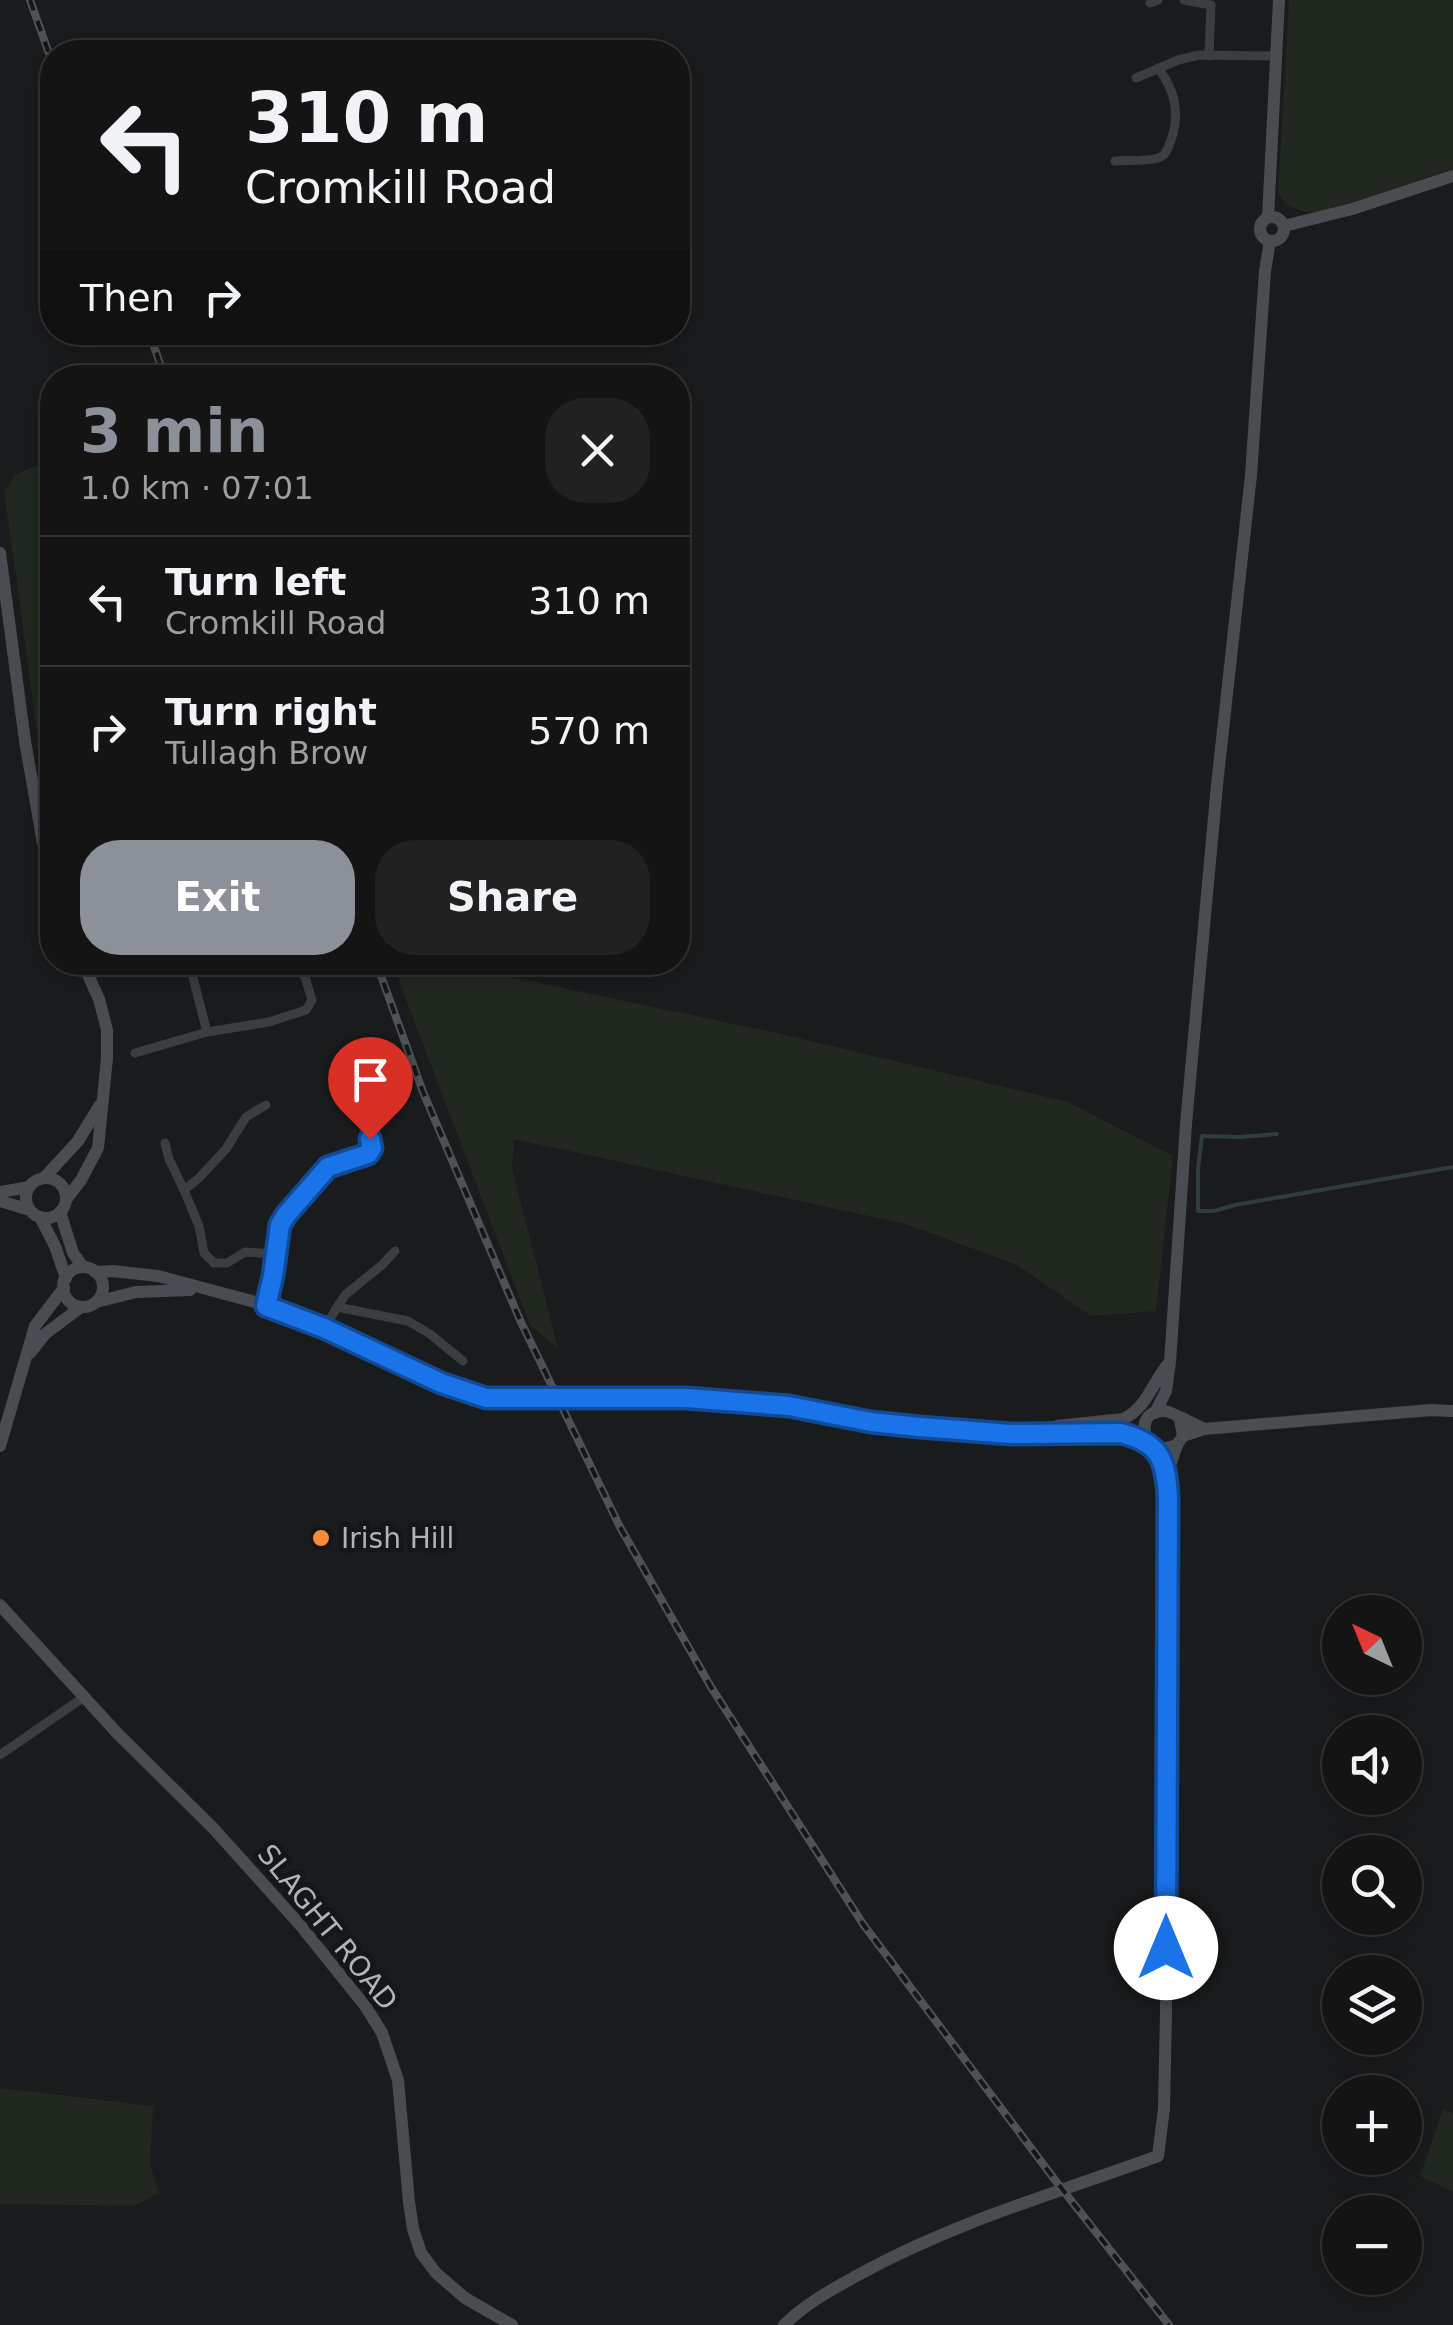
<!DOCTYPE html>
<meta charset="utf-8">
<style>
body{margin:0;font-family:"DejaVu Sans",sans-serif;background:#212122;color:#f1f3f6;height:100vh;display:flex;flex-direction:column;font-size:38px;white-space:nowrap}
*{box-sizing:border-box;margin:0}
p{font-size:32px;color:#9d9ea0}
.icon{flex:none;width:55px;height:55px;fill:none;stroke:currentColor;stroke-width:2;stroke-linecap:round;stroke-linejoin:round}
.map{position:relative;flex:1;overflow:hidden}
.sheet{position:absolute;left:40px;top:365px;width:650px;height:610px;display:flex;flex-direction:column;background:#141415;border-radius:40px;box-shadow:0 5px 25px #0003,0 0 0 2px #333334}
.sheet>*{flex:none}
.hud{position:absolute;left:40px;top:40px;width:650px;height:305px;border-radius:40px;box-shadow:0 5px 25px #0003,0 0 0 2px #333334;background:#141415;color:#f1f3f6;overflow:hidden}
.needle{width:65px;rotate:317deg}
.buttons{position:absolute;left:1322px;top:1595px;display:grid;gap:20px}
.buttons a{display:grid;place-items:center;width:100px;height:100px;border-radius:50%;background:#141415;box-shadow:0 5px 25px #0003,0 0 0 2px #333334;font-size:50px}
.pin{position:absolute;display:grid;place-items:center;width:85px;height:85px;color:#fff;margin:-102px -42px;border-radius:50% 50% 50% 0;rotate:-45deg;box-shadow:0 0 10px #0007}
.pin .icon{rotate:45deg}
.me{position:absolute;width:110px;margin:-55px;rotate:0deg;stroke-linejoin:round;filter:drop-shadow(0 0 8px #0008)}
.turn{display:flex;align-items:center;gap:35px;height:210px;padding:0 40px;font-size:45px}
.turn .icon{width:130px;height:130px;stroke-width:2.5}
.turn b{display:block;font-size:70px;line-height:85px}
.then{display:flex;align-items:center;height:95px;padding:0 40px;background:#0003;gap:20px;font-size:38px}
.round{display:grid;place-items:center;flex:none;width:105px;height:105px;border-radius:40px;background:#212122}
.overview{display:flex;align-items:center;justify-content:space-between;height:170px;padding:0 40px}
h1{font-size:60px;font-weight:600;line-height:75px;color:#8c9099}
.cta{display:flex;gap:20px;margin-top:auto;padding:20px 40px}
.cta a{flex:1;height:115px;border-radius:40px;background:#8c9099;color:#fff;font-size:40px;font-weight:600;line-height:115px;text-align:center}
.cta a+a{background:#212122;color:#f1f3f6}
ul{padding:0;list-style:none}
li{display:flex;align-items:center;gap:30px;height:130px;padding:0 40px;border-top:2px solid #333334}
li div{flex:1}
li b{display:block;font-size:38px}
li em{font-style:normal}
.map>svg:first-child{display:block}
.green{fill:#202820}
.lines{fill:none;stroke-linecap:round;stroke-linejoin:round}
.stream{stroke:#2f3d41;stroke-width:4}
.street{stroke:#3b3d42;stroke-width:9}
.secondary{stroke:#494d52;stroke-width:12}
.rail-casing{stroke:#4e5257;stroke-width:8}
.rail{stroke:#151618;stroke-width:4;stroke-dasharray:11;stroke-linecap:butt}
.secondary-bridge{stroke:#494d52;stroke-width:12}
.route-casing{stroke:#114b97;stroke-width:25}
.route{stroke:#1a73e8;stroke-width:18}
.poi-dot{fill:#f58c39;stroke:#151618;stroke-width:4}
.labels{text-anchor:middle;stroke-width:10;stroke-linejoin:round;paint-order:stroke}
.poi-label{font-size:28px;fill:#acb5bc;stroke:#151618;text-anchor:start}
.street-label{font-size:28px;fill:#acb5bc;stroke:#151618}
</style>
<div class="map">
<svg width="1453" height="2325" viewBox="0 0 1453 2325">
<rect width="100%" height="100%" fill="#1a1b1c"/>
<!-- green -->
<g class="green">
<path d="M 1289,0 L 1453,0 L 1453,169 L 1325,211 C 1305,214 1290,211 1278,194 Z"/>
<path d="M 52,459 L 52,829 L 50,829 C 34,716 21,604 4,492 L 16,474 Z"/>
<path d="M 392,963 L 465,963 L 501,975 L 777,1033 L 1068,1102 L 1173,1156 L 1156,1311 L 1091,1316 L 1017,1265 L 906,1224 L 514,1139 L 512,1168 L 558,1349 L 530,1325 Z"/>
<path d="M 0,2088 L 153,2106 L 150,2165 L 159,2193 L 134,2206 L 0,2204 Z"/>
<path d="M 1443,2109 L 1453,2114 L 1453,2192 L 1420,2176 Z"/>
</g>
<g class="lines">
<!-- stream -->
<path class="stream" d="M 1277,1134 L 1240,1137 L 1202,1136 L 1198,1169 L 1198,1211 L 1214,1211 L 1235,1205 L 1453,1167"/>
<!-- street -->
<g class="street">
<path d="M 1184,0 L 1211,5 L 1209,56"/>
<path d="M 1150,3 L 1158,0"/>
<path d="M 1136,78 L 1178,60 L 1199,55 L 1277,56"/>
<path d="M 1115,161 C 1125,160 1154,162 1162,156 C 1167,153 1168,148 1170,143 C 1181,115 1176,91 1158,68"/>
<path d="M 189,962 L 207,1032"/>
<path d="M 135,1053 L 207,1032 L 269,1022 L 306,1010 L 312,1000 L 305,977 L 298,962"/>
<path d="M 266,1105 L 246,1117 L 226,1149 L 198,1179 L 184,1190 L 199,1226 L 204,1253 L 214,1263 L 227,1263 L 245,1252 L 276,1254"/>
<path d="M 165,1143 L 169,1159 L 184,1190"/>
<path d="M 266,1305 L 273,1275 L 280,1225 L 286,1215 L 328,1167 L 365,1156 L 371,1151 C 371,1127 361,1108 347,1090"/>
<path d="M 337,1307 L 408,1321 L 430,1334 L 463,1361"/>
<path d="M 324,1328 L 345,1295 L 382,1265 L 395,1251"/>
<path d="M 0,1755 L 84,1697"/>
</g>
<!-- secondary -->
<g class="secondary">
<circle cx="1272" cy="229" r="12"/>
<path d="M 1268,217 L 1279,0"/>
<path d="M 1284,226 L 1352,209 L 1453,176"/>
<path d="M 0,553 L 25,741 L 43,843 L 52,876"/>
<path d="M 44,1178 L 78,1141 L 100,1105"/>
<circle cx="46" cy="1198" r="20"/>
<path d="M 0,1192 L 29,1187"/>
<path d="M 66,1200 L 81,1180 L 98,1148 L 107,1058 L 107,1030 L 99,999 L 82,962"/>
<path d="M 0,1201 L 30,1210"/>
<path d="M 60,1212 L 73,1253 L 83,1267"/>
<path d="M 40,1217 L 55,1246 L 66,1278"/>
<circle cx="83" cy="1287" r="20"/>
<path d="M 95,1272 L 113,1271 L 158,1276 L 266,1305 L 324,1328 L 441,1383 L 486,1398 L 531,1399"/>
<path d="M 96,1302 L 136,1292 L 190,1290"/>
<path d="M 30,1353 L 45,1334 L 81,1307"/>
<path d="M 588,1399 L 685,1398 L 789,1406 L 871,1421 L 920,1427 L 1011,1434 L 1121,1433 L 1148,1442"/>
<path d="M 1155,1413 L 1166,1391 L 1170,1362 L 1186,1124 L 1217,785 L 1251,475 L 1265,271 L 1270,241"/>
<path d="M 1180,1420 L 1183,1436 L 1177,1445 L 1160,1450 C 1138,1440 1139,1409 1165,1411 C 1170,1411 1195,1425 1203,1428"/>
<path d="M 1057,1426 L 1123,1419 C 1147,1408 1152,1383 1168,1364"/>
<path d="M 1183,1436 L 1204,1429 L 1431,1410 L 1453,1411"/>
<path d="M 0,1446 L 35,1326 L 64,1288"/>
<path d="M 0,1605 L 118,1734 L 214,1829 L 301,1926 L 366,2007 L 382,2033 L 398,2080 L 409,2202 L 413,2229 L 421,2253 L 436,2273 L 465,2298 L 512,2325"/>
<path d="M 784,2325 C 806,2303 833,2289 860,2274 C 954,2222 1057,2193 1158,2156 L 1164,2109 L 1166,2012 L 1167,1474 L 1177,1445"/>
</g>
<!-- rail casing -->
<g class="rail-casing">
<g id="rail">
<path d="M 30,0 L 52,62"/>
<path d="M 149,332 L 165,378"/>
<path d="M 376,962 L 423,1092 L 520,1320 L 620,1527 L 711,1687 L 863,1924 L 1055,2180 L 1169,2325"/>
</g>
</g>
<!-- rail -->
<use href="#rail" class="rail"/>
<!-- secondary-bridge -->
<path class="secondary-bridge" d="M 531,1399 L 588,1399"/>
</g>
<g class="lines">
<!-- route casing -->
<g class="route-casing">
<path id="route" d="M 370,1139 L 372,1148 L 368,1154 L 328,1167 L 286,1215 L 280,1225 L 273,1276 L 266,1306 L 324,1328 L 441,1383 L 486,1398 L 686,1398 L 789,1406 L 871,1422 L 920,1427 L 1011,1434 L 1121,1433 C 1160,1443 1166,1459 1168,1498 L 1166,1948"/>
</g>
<!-- route -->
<use href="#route" class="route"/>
</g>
<!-- markers -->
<circle class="poi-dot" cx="321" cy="1538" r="10"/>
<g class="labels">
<!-- poi labels -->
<g class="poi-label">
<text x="341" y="1548">Irish Hill</text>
</g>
<!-- street labels -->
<g class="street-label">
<text transform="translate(328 1927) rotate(51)" y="10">SLAGHT ROAD</text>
</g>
</g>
</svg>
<div class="buttons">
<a><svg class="needle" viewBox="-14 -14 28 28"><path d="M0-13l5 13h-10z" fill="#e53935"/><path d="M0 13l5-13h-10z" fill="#9d9ea0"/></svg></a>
<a><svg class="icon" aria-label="sound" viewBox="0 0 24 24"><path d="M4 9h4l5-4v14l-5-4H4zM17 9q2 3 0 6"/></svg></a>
<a><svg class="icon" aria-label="search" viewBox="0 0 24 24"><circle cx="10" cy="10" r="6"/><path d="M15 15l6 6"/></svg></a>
<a><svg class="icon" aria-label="layers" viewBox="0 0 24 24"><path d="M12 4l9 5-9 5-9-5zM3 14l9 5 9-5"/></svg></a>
<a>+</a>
<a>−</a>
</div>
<div class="pin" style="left:370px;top:1139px;background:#d93025"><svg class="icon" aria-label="arrive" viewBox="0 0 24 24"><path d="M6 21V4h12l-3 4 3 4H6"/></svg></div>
<svg class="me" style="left:1166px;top:1948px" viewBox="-20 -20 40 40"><circle r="19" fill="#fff"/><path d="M0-13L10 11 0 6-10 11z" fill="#1a73e8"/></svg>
<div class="hud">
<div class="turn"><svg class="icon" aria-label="left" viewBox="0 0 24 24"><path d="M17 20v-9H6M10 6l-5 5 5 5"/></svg><div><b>310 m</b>Cromkill Road</div></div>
<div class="then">Then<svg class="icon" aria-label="right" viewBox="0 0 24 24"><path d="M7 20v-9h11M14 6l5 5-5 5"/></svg></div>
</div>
<section class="sheet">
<div class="overview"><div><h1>3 min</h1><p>1.0 km · 07:01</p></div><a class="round"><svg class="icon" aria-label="close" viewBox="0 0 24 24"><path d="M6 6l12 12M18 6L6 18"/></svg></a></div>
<ul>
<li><svg class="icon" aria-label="left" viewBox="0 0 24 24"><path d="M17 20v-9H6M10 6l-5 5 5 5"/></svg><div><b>Turn left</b><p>Cromkill Road</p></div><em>310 m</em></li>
<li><svg class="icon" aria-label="right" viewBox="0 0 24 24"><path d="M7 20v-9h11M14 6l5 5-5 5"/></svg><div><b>Turn right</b><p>Tullagh Brow</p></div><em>570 m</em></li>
</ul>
<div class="cta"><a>Exit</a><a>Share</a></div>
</section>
</div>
